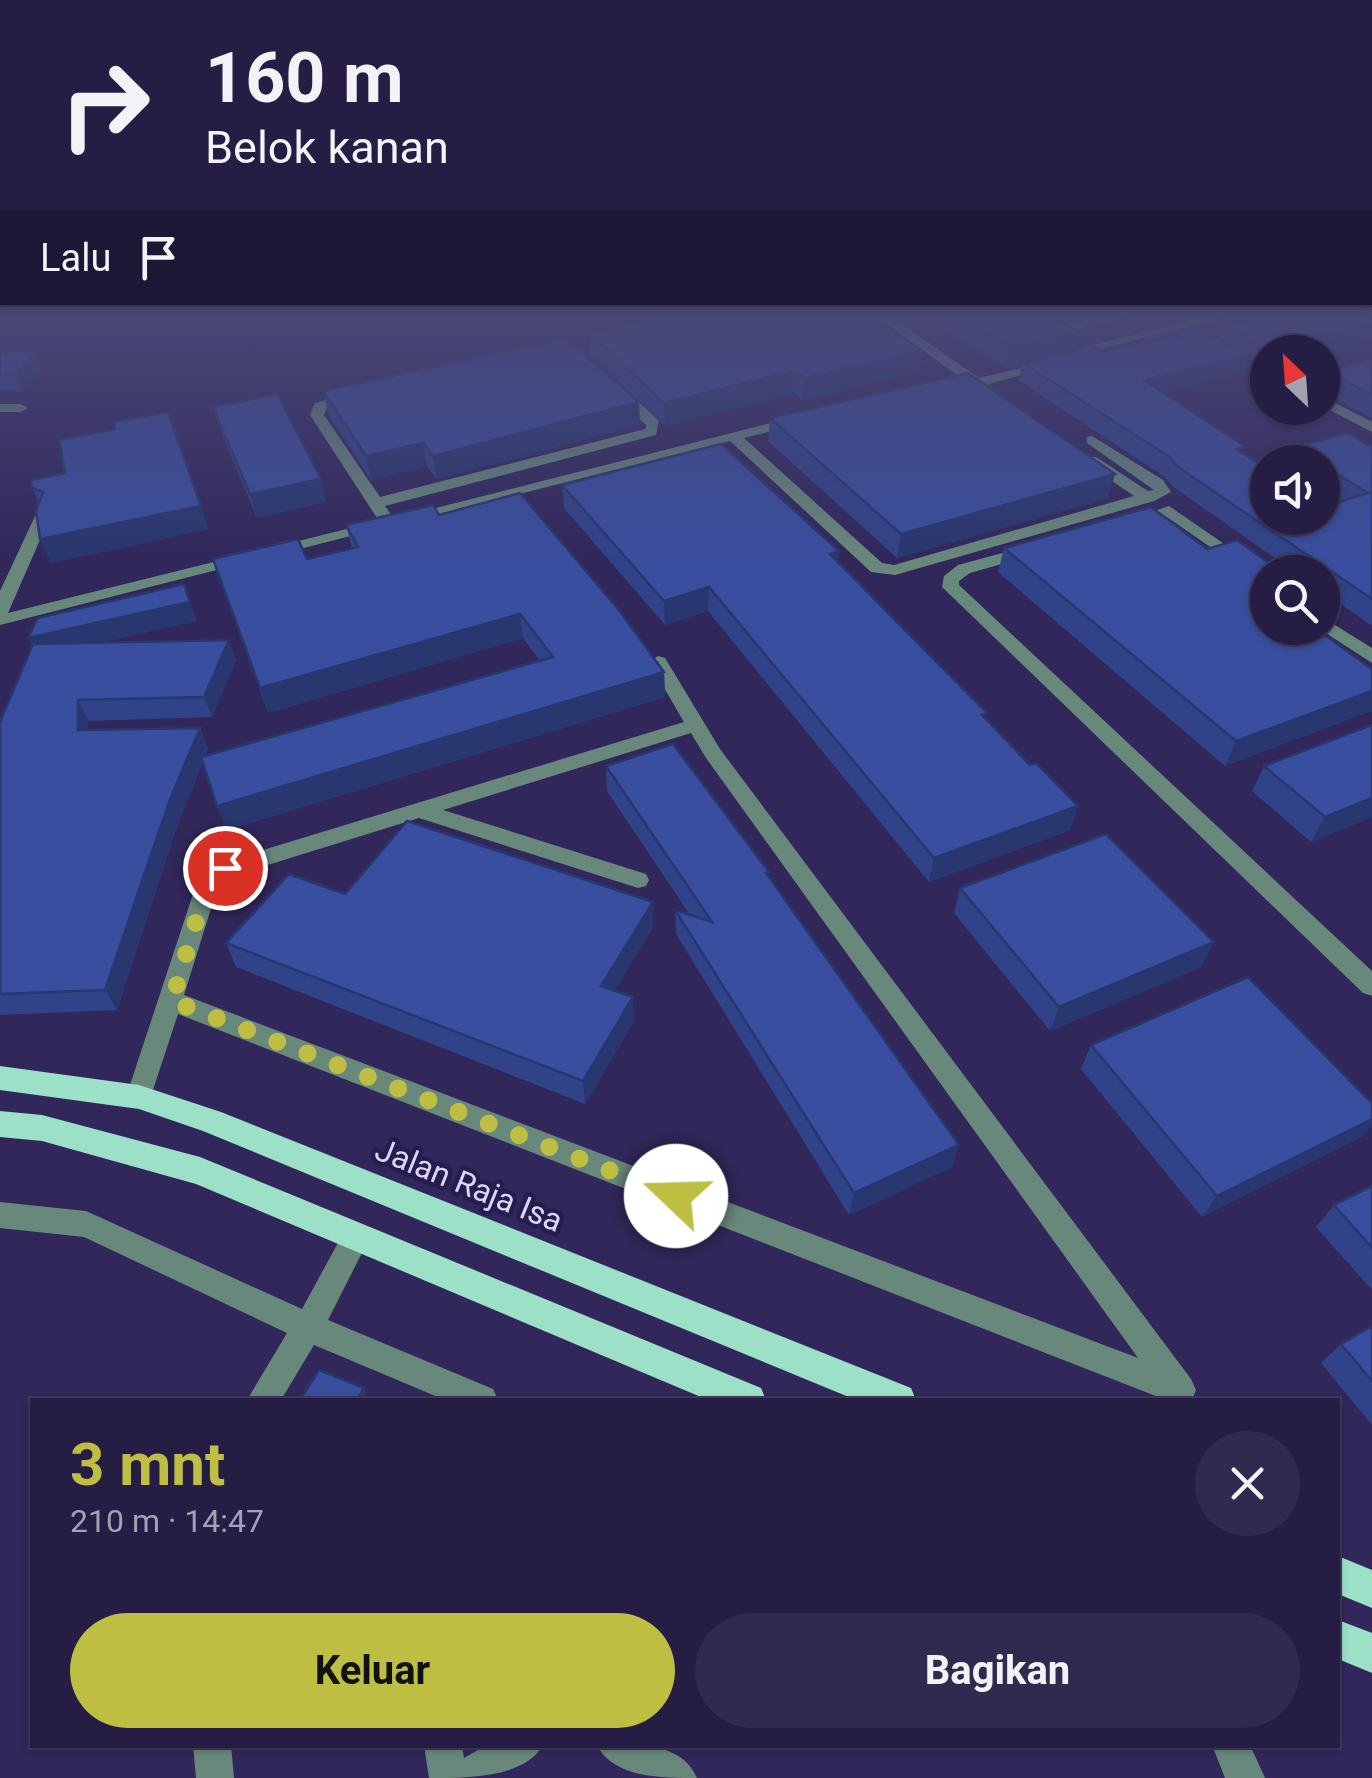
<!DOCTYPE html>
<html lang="id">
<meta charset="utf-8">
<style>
body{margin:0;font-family:Roboto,sans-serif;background:#312a4f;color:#f1f3f6;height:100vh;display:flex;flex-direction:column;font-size:38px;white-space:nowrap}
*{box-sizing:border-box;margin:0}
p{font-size:32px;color:#a3a2b2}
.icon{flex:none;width:55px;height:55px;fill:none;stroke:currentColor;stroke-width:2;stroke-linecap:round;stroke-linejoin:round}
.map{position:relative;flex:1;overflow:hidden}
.sheet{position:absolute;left:30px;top:1398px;width:1310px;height:350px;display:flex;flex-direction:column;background:#251d44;border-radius:0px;box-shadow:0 2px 8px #0004,0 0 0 2px #423b5d}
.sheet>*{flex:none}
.guide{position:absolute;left:0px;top:0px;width:1372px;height:305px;box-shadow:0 2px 8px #0004,0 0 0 2px #423b5d;background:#251d44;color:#f1f3f6;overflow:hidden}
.needle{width:65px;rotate:335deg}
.tools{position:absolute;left:1250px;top:335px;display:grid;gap:20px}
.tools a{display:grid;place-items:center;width:90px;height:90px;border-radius:50%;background:#251d44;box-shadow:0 2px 8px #0004,0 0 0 2px #423b5d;font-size:50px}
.pin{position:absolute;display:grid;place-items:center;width:85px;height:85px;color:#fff;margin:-42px;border:5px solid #fff;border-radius:50%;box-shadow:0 2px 10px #0007}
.me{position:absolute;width:110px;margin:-55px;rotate:291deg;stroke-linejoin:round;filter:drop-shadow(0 0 8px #0008)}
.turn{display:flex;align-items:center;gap:35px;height:210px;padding:0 40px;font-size:45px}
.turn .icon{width:130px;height:130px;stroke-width:2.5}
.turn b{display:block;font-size:70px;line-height:85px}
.then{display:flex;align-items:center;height:95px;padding:0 40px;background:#0003;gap:20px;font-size:38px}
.round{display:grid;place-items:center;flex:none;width:105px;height:105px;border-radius:52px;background:#312a4f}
.summary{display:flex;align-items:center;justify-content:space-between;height:170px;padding:0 40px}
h1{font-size:60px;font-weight:700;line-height:75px;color:#bebf42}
.primary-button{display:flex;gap:20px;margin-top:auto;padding:20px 40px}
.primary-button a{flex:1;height:115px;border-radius:60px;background:#bebf42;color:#111;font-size:40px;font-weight:700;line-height:115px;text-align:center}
.primary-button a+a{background:#312a4f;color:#f1f3f6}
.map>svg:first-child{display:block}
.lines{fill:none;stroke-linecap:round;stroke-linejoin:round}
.minor{fill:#69887c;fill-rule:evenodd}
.major{fill:#9de0c8;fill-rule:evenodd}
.wall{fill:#314388}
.shaded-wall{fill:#28376f}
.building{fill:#394e9e;stroke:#28376f;stroke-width:2.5}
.route{stroke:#bebf42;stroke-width:18;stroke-dasharray:0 32.4}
.labels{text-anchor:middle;stroke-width:9;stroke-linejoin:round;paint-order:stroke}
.near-street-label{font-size:32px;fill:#dad7f7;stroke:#281c4f}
</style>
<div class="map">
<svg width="1372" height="1778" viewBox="0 0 1372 1778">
<rect width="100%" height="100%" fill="#31275a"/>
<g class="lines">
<!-- minor -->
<g class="minor">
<path d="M 868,311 L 883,311 L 979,378 L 1051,361 L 1058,365 L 988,384 L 993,389 L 991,392 L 981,392 Z"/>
<path d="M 1023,311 L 1039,311 L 1066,325 L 1124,311 L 1147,311 L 1064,333 Z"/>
<path d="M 1225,311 L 1248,311 L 1080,354 L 1073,350 Z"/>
<path d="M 614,388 L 624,388 L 659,421 L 656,435 L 385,506 L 396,522 L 394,525 L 0,625 L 0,591 L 36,514 L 50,517 L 8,613 L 379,521 L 310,415 L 315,403 L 355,393 L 362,397 L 326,409 L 324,415 L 380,497 L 645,429 L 646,425 L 614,394 Z"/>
<path d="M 1322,396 L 1372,422 L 1372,432 L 1322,406 Z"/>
<path d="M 0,404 L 21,404 L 28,408 L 21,412 L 0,412 Z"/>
<path d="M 799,416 L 806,420 L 804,423 L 744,438 L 882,563 L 894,565 L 1134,496 L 1086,463 L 1086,457 L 1096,457 L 1148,491 L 1154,490 L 1087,443 L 1087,437 L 1092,436 L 1163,480 L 1171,492 L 1154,501 L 895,575 L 871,572 L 730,441 L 408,522 L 400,517 Z"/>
<path d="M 1169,506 L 1268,574 L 1268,587 L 1167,517 L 1130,527 L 1122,522 Z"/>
<path d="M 1028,546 L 1036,551 L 1034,555 L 970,573 L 959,581 L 959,585 L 1372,971 L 1372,996 L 1363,993 L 942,587 L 944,576 L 958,565 Z"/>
<path d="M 1322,617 L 1372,648 L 1372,663 L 1318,628 L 1322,628 Z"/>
<path d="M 658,656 L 665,658 L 720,749 L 1191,1379 L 1196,1390 L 1192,1400 L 1166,1400 L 178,1014 L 148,1105 L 139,1108 L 130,1105 L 126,1097 L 197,882 L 210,866 L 684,722 L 649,662 ZM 691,733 L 706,758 L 1138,1358 L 184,995 L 218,886 L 226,878 L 419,818 L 638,888 L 646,886 L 649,880 L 646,874 L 443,810 Z"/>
<path d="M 0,1202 L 86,1211 L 302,1309 L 346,1228 L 356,1224 L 366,1228 L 370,1237 L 328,1320 L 493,1389 L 498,1400 L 445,1400 L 314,1345 L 281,1400 L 247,1400 L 287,1333 L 84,1237 L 0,1228 Z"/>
<path d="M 193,1745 L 231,1745 L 234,1778 L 196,1778 Z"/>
<path d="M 424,1745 L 462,1745 L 464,1758 L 487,1745 L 543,1745 C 525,1778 467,1778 429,1778 Z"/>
<path d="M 597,1745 C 632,1745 681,1740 697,1778 C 662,1778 613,1778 597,1745 Z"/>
<path d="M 1212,1745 L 1250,1745 L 1265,1778 L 1225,1778 Z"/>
</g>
<!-- major -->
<g class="major">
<path d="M 0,1066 L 139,1085 L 221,1112 L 911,1388 L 916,1400 L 856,1400 L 203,1131 L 139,1109 L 0,1090 Z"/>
<path d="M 0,1111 L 42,1115 L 200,1157 L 761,1388 L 766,1400 L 708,1400 L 196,1184 L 42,1141 L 0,1137 Z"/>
<path d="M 1338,1556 L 1372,1570 L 1372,1608 L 1338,1594 Z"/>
<path d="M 1338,1620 L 1372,1633 L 1372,1673 L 1338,1659 Z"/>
</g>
</g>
<!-- wall -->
<g class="wall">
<path d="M 950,311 L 1103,311 L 1064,320 L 1044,312 L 1079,333 L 1074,351 L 1115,349 L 1219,339 L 1224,326 L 1283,311 L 1372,311 L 1372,339 L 1321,352 L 1268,352 L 1268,367 L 1254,370 L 1253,360 L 1249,358 L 1244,373 L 1164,392 L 1243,454 L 1326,506 L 1341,501 L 1322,489 L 1322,462 L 1289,462 L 1295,447 L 1372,447 L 1372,626 L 1322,591 L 1322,572 L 1295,572 L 1172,486 L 1165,477 L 1019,381 L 1022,365 L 1006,369 L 947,330 Z"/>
<path d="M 589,332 L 919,373 L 802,400 L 793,393 L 665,426 L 590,354 Z"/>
<path d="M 0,352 L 35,352 L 41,369 L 23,391 L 0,391 Z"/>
<path d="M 1372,359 L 1372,418 L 1324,393 L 1322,394 L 1322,372 Z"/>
<path d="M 323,391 L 640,425 L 436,479 L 427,466 L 371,480 L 328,414 Z"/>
<path d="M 213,407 L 321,479 L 326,502 L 257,518 L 220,429 Z"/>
<path d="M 770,418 L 1108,498 L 897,558 L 768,441 Z"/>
<path d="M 562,485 L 839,551 L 838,562 L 1030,765 L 1078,806 L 1070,830 L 929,882 L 708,611 L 665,625 L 564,508 Z"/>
<path d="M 32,488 L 209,529 L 51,563 L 40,539 L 39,503 Z"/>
<path d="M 439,515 L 664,672 L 665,697 L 227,830 L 217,806 L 203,762 L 178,823 L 117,1010 L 0,1015 L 0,722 L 32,645 L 28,638 L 197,621 L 101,642 L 229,640 L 236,660 L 212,717 L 88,721 L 88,730 L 200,728 L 208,749 L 205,756 L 540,661 L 523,638 L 268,713 L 213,559 L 307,559 L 352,549 L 346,525 Z"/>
<path d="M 1004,548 L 1207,549 L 1268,572 L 1268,628 L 1372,669 L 1225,766 L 998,572 Z"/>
<path d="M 1372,725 L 1372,817 L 1311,842 L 1252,791 L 1264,766 Z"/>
<path d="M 606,766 L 769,878 L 959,1145 L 952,1167 L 849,1215 L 676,934 L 675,910 L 690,915 L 607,791 Z"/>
<path d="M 960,888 L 1214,942 L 1201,967 L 1050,1031 L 954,913 Z"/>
<path d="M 345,894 L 653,902 L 653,927 L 614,991 L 634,1021 L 585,1104 L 236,967 L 226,943 Z"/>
<path d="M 1091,1045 L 1364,1136 L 1202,1217 L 1081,1069 Z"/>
<path d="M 1372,1186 L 1372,1290 L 1316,1227 L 1334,1205 Z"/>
<path d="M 1372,1326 L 1372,1425 L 1321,1363 L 1341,1344 Z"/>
</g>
<!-- shaded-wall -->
<g class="shaded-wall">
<path d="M 1066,311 L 1103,311 L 1064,320 Z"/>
<path d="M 1372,324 L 1372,339 L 1321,352 L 1268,352 L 1268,367 L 1254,370 L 1260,354 Z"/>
<path d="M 1079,333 L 1073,354 L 1023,363 L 1022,365 L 1006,369 L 1010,347 Z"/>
<path d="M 922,351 L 919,373 L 802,400 L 804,378 Z"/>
<path d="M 35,352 L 41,369 L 23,391 L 16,375 Z"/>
<path d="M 1251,354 L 1244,373 L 1139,398 L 1144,380 Z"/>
<path d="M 794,371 L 793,393 L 665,426 L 664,403 Z"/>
<path d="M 1331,374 L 1324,393 L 1322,394 L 1322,386 L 1326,378 Z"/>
<path d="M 639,402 L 640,425 L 436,479 L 433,456 Z"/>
<path d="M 423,443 L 427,466 L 371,480 L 366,456 Z"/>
<path d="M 1115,474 L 1108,498 L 897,558 L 901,534 Z"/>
<path d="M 321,479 L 326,502 L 257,518 L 250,494 Z"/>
<path d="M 201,506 L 209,529 L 51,563 L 40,539 Z"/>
<path d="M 839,551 L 837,575 L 830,554 Z"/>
<path d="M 1268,580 L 1268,601 L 1254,584 Z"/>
<path d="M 184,584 L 197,621 L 37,657 L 28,638 Z"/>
<path d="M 709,587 L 708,611 L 665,625 L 664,601 Z"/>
<path d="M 520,614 L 523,638 L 268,713 L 260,688 Z"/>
<path d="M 229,640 L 236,660 L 212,717 L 204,697 Z"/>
<path d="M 664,672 L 665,697 L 227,830 L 217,806 Z"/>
<path d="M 1372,691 L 1372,711 L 1225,766 L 1236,741 Z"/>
<path d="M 78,700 L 88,721 L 89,751 L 78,730 Z"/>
<path d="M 200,728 L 208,749 L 178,823 L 117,1010 L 105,990 L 169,802 Z"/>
<path d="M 1372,798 L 1372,817 L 1311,842 L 1325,817 Z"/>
<path d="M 1078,806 L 1070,830 L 929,882 L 934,858 Z"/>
<path d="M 653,902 L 653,927 L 603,1010 L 601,986 Z"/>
<path d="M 1214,942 L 1201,967 L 1050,1031 L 1059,1007 Z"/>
<path d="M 633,997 L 634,1021 L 585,1104 L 583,1081 Z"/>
<path d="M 1372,1119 L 1372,1126 L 1364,1136 L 1202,1217 L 1217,1196 Z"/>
<path d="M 959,1145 L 952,1167 L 849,1215 L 854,1193 Z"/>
<path d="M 364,1388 L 367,1393 L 363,1400 L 357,1400 Z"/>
</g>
<!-- building -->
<g class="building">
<path d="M 684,311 L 865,311 L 922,351 L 804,378 L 794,371 L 664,403 L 589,332 Z"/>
<path d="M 954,311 L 1042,311 L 1079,333 L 1010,347 Z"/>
<path d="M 1283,311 L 1362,311 L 1372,316 L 1372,324 L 1260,354 L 1258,343 L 1224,326 Z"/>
<path d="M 1202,331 L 1251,354 L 1144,380 L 1246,447 L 1236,449 L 1268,469 L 1268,518 L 1322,518 L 1322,503 L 1326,506 L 1368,493 L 1322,465 L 1322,462 L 1319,462 L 1295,447 L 1348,433 L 1372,447 L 1372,599 L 1178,467 L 1171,458 L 1023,363 L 1084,348 L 1087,342 L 1101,350 L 1115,349 Z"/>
<path d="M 565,338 L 639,402 L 433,456 L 423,443 L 366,456 L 323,391 Z"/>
<path d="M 0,352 L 35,352 L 16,375 L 0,375 Z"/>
<path d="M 1372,359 L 1372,395 L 1331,374 L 1326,378 L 1322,376 L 1322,372 Z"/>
<path d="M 968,373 L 1115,474 L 901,534 L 770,418 Z"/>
<path d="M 277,394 L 321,479 L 250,494 L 213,407 Z"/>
<path d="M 168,412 L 201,506 L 40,539 L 36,511 L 43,492 L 32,488 L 31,480 L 65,473 L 59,440 L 115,429 L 113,422 Z"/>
<path d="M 721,444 L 839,551 L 830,554 L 987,713 L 982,715 L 1030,765 L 1036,763 L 1078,806 L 934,858 L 709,587 L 664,601 L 562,485 Z"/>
<path d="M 520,493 L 618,609 L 664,672 L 217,806 L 201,757 L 553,657 L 520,614 L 260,688 L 213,559 L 298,539 L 307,559 L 358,547 L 346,525 L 433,505 L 439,515 Z"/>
<path d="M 1151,507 L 1207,549 L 1237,540 L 1282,572 L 1268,572 L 1268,580 L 1254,584 L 1268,593 L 1268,628 L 1315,628 L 1372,669 L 1372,691 L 1236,741 L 1004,548 Z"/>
<path d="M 184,584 L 190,602 L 28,638 L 38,618 Z"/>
<path d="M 229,640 L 204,697 L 78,700 L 78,730 L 200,728 L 169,802 L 105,990 L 0,994 L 0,722 L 33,644 Z"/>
<path d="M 1372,725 L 1372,798 L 1325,817 L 1264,766 Z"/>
<path d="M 673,744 L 769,872 L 766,873 L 959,1145 L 854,1193 L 675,910 L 712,922 L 606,766 Z"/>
<path d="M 407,821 L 653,902 L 601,986 L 633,997 L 583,1081 L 226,943 L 289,874 L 345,894 Z"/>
<path d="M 1106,834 L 1214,942 L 1059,1007 L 960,888 Z"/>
<path d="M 1248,977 L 1372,1103 L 1372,1119 L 1217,1196 L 1091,1045 Z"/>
<path d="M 1372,1186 L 1372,1248 L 1334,1205 Z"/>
<path d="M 1372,1326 L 1372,1381 L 1341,1344 Z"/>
<path d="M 319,1370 L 364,1388 L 357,1400 L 300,1400 Z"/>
</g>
<!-- sky -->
<linearGradient id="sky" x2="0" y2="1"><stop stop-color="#1b1532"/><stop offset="0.56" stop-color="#484776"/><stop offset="1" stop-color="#484776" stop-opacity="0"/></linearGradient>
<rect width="1372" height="560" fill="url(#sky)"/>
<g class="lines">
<!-- route -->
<path class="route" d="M 225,868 L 208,882 L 172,1001 L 676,1196"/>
</g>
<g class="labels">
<!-- near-street labels -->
<g class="near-street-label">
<text transform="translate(469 1185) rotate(22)" y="11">Jalan Raja Isa</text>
</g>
</g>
</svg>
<div class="tools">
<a><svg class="needle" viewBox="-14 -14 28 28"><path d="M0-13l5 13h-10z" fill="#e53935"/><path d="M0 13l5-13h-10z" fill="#a3a2b2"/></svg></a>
<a><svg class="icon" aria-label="sound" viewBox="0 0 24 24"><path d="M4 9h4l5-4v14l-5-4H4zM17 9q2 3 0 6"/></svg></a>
<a><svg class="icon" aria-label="search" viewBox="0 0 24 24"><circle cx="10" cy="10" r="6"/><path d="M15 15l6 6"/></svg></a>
</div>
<div class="pin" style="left:225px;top:868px;background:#d93025"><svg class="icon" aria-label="arrive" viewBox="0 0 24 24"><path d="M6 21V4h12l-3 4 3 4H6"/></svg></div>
<svg class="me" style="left:676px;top:1196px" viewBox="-20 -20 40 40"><circle r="19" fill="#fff"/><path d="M0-13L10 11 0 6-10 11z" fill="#bebf42"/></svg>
<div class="guide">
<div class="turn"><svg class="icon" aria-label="right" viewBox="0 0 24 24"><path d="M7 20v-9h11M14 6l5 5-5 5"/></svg><div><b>160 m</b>Belok kanan</div></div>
<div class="then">Lalu<svg class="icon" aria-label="arrive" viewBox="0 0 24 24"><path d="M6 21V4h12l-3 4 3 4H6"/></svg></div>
</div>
<section class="sheet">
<div class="summary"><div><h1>3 mnt</h1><p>210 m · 14:47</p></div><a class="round"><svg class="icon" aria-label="close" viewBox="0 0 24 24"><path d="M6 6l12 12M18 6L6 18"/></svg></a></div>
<div class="primary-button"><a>Keluar</a><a>Bagikan</a></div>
</section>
</div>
